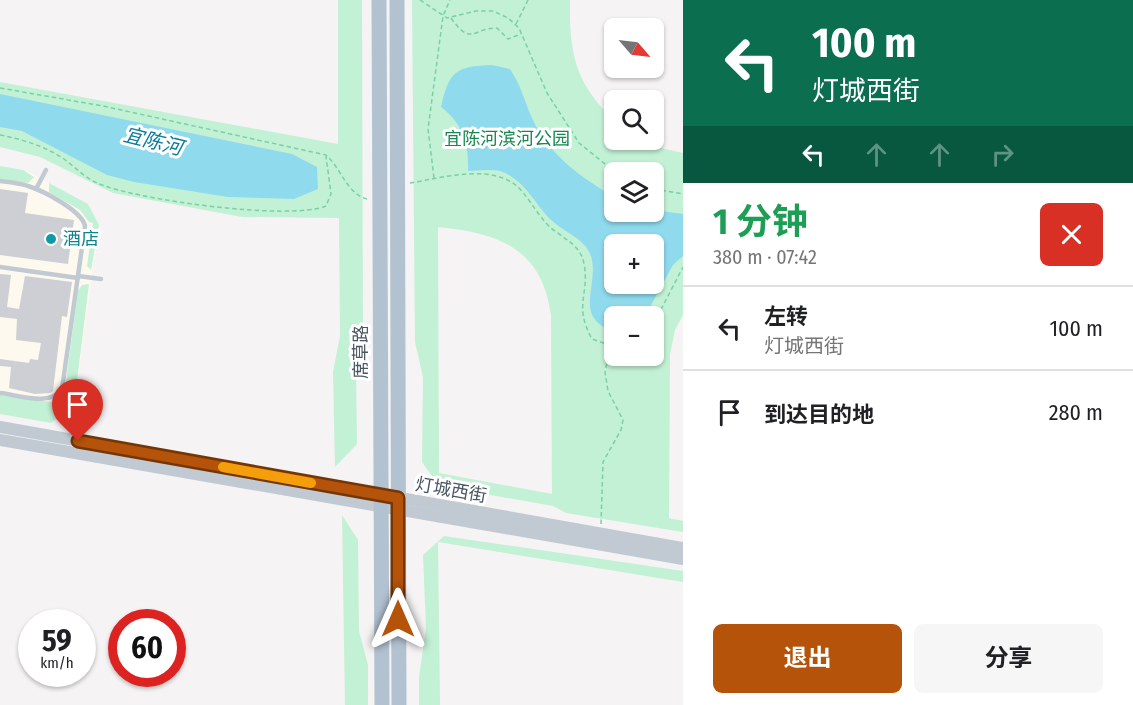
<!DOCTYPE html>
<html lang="zh">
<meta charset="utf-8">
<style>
body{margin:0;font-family:"Fira Sans Condensed","Noto Sans SC",sans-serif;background:#f6f6f6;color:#202124;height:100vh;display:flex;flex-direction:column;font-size:22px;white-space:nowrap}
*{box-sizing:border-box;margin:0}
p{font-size:20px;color:#757577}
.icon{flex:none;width:33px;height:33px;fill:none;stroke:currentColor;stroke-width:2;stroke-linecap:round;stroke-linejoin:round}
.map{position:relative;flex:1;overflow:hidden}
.side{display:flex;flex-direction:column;background:#fff;width:450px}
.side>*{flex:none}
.hud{background:#0b6e4f;color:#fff;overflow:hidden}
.needle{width:39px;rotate:118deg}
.tools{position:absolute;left:604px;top:18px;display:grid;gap:12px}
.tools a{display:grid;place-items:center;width:60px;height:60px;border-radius:9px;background:#fff;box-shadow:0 2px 4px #0004;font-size:30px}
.speed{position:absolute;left:18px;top:609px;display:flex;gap:12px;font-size:30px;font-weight:700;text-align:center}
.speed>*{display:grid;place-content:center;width:78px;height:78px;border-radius:50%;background:#fff;box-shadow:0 2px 4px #0004;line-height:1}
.speed small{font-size:15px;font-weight:400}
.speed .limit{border:9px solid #d22;background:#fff;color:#111}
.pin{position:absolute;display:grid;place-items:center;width:51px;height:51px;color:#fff;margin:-62px -26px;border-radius:50% 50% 50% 0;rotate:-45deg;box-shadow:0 0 6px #0007}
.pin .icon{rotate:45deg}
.me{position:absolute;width:66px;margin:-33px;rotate:0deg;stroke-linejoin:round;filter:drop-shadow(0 0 4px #0008)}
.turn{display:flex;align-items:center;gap:21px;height:126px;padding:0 30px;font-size:27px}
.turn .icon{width:78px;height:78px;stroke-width:2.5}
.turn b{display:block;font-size:42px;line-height:51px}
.lanes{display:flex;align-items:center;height:57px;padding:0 30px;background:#0003;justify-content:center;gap:30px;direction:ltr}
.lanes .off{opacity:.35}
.round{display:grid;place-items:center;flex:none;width:63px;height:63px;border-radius:9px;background:#f6f6f6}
.head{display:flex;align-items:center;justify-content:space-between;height:102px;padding:0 30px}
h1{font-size:36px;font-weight:700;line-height:45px;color:#1e9e55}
.primary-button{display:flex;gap:12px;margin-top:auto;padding:12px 30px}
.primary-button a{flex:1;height:69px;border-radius:9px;background:#b45309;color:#fff;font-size:24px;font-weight:700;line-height:69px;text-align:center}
.primary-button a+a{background:#f6f6f6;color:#202124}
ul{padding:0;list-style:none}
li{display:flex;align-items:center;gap:18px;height:84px;padding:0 30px;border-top:2px solid #e0e0e0}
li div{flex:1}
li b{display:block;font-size:22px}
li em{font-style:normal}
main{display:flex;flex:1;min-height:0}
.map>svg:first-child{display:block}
.commercial{fill:#fdf9ef}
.green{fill:#c3f1d5;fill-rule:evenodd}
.water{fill:#90daee;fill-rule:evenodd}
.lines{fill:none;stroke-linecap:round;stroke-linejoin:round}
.stream{stroke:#90daee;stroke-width:2}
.building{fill:#cdcfd5}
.path{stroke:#7ad0a6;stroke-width:1.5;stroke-dasharray:4.5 3;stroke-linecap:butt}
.service{stroke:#c1cad2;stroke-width:4.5}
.tertiary{stroke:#c1cad2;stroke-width:12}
.primary{stroke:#b3c2d1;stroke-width:15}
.route-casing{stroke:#753606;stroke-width:15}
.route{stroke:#b45309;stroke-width:10}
.slow{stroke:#f59e0b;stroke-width:10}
.culture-dot{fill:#0f9aa8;stroke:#fff;stroke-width:2}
.labels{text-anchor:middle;stroke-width:6;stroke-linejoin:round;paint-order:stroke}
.park-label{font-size:18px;fill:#17864f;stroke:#fff}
.culture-label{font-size:18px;fill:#0d838f;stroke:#fff;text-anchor:start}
.street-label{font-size:18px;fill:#4a5661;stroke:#fff}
.water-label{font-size:20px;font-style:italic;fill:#0c7c9b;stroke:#fff}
</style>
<main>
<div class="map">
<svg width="683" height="705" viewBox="0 0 683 705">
<rect width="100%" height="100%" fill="#f5f3f3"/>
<!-- commercial -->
<path class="commercial" d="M 0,166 L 29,172 L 88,204 L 99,225 L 74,407 L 64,413 L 0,402 Z"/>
<!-- green -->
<g class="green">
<path d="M 338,0 L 362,0 L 363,342 L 356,369 L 357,444 L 335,467 L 333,372 L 340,336 L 339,218 L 242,217 L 113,193 L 40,157 L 0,147 L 0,82 L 338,144 Z"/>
<path d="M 412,0 L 570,0 C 569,53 575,84 615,121 L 615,140 L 641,140 L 652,146 L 683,153 L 683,315 L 675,330 L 670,354 L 669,518 L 683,521 L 683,532 L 566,513 L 553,506 L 439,486 L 422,462 L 423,377 L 415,342 ZM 615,172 L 654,172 L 654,212 L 615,212 ZM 438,227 C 498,233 542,248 551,315 L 552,494 L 439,473 ZM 615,244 L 654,244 L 654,284 L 615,284 ZM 615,316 L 654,316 L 654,356 L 615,356 Z"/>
<path d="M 0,166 L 23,170 L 34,177 L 28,183 L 0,179 Z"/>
<path d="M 49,183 L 88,204 L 99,225 L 91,270 L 87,266 L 93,223 L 89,222 L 80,210 L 49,192 Z"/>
<path d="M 89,284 L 74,405 L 71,407 L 64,396 L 78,291 L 82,285 Z"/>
<path d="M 0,395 L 59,403 L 65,411 L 51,423 L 0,414 Z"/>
<path d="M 342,515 L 358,540 L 359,631 L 368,665 L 368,705 L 345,705 Z"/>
<path d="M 444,536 L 683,571 L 683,582 L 438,542 L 440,705 L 419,705 L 419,677 L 426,628 L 423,555 Z"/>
</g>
<!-- water -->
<g class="water">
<path d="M 492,65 L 510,69 C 523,89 524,101 533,120 C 548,154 584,180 615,197 L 615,212 L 654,210 L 683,214 L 683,256 L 673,265 L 645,316 L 615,316 L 615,332 C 571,317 600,286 591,256 C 585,238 563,232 550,219 C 534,203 527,184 505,173 C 496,168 479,171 468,171 C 469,143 463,124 441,107 C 449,72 455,66 492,65 ZM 615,244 L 654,244 L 654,284 L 615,284 Z"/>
<path d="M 0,94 L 292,154 L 317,167 L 318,189 L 294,199 L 228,197 L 134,182 L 107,175 L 22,131 L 0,127 Z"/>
</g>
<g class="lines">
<!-- stream -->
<path class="stream" d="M 450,133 L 464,128"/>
</g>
<!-- building -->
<g class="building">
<path d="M 0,189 L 28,193 L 25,213 L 74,220 L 68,264 L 0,255 Z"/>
<path d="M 0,274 L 11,275 L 7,307 L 19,309 L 25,276 L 72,282 L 67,317 L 62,316 L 53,391 L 50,393 L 35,394 L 9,388 L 11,367 L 0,366 L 0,359 L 29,363 L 30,359 L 38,360 L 41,343 L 16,340 L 17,319 L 0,317 Z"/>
</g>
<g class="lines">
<!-- path -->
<g class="path">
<path d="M 420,0 L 447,18 L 476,11 L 493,11 L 508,18 L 519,28 L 547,93 L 579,143 L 615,172"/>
<path d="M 451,18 C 472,47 472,28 497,28 L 508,39 L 521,34"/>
<path d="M 516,24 L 528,0"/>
<path d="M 0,88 L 103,106 L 326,155 C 341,168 347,194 367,199"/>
<path d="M 0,135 C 21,139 45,146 64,159 C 75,167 84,177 97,183 C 136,200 289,221 326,206 L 331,194 L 326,156"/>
<path d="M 434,178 L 428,129 L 443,16 L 450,0"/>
<path d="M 410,183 C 442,178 494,162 520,189 C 531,201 538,216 551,228 C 564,239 581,245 584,264 C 590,294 573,305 592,339 L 615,347"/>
<path d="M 654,189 L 683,194"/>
<path d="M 654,323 L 683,267"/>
<path d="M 601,524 L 603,462 L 621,430 L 623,420 L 608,391 L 605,372 L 610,348"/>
</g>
<!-- service -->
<g class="service">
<path d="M 0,181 C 9,182 20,183 28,186 C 44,191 82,211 85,226 L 62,389 C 50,407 19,395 0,393"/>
<path d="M 36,189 L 46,170"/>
<path d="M 0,267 L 78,278"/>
<path d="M 78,276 L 101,279"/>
</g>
<!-- tertiary -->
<g class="tertiary">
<path d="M 0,427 L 683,548"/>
<path d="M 0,440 L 683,559"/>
</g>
<!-- primary -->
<g class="primary">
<path d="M 379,0 L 382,705"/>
<path d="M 397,0 L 399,705"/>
</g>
</g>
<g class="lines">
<!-- route casing -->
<g class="route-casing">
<path id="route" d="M 78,441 L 398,498 L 398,619"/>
</g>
<!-- route -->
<use href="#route" class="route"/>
<!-- slow -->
<path class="slow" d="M 223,467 L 311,483"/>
</g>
<!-- markers -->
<circle class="culture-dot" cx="51" cy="239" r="6"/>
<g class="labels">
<!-- park labels -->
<g class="park-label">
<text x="507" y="145">宜陈河滨河公园</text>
</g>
<!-- culture labels -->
<g class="culture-label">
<text x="63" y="245">酒店</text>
</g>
<!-- street labels -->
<g class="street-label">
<text transform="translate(361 352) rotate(-90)" y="6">席草路</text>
<text transform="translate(451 490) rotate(10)" y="6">灯城西街</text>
</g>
<!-- water labels -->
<g class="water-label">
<text transform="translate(153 141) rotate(14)" y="7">宜陈河</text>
</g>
</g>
</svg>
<div class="tools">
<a><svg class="needle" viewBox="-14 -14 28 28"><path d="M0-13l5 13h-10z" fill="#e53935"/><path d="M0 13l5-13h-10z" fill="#757577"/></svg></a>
<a><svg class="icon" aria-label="search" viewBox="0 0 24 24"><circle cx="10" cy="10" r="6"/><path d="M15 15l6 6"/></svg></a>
<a><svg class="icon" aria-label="layers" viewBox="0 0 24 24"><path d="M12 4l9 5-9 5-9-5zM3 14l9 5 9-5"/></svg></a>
<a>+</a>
<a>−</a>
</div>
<div class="speed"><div>59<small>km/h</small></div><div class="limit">60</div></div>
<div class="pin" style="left:78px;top:441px;background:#d93025"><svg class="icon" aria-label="arrive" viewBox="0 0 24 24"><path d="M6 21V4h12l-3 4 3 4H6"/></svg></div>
<svg class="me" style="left:398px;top:619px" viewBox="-20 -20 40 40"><path d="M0-17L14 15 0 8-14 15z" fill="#b45309" stroke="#fff" stroke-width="4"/></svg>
</div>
<section class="side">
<div class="hud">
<div class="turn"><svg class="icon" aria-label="left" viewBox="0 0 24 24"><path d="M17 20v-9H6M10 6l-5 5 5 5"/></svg><div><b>100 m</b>灯城西街</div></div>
<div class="lanes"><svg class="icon" aria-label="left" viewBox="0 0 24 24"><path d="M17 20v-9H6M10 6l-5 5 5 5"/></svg><svg class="icon off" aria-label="ahead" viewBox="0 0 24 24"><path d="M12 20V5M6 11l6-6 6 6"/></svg><svg class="icon off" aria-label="ahead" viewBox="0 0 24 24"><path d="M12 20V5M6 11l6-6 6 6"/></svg><svg class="icon off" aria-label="right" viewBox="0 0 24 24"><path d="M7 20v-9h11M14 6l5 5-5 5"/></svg></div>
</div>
<div class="head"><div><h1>1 分钟</h1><p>380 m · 07:42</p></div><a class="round" style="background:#d93025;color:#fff"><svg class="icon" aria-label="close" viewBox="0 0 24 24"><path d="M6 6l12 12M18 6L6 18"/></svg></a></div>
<ul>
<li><svg class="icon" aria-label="left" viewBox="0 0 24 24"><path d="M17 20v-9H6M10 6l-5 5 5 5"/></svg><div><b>左转</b><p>灯城西街</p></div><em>100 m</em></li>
<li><svg class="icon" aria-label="arrive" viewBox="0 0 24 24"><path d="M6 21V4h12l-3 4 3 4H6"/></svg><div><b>到达目的地</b></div><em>280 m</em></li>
</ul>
<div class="primary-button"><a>退出</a><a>分享</a></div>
</section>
</main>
